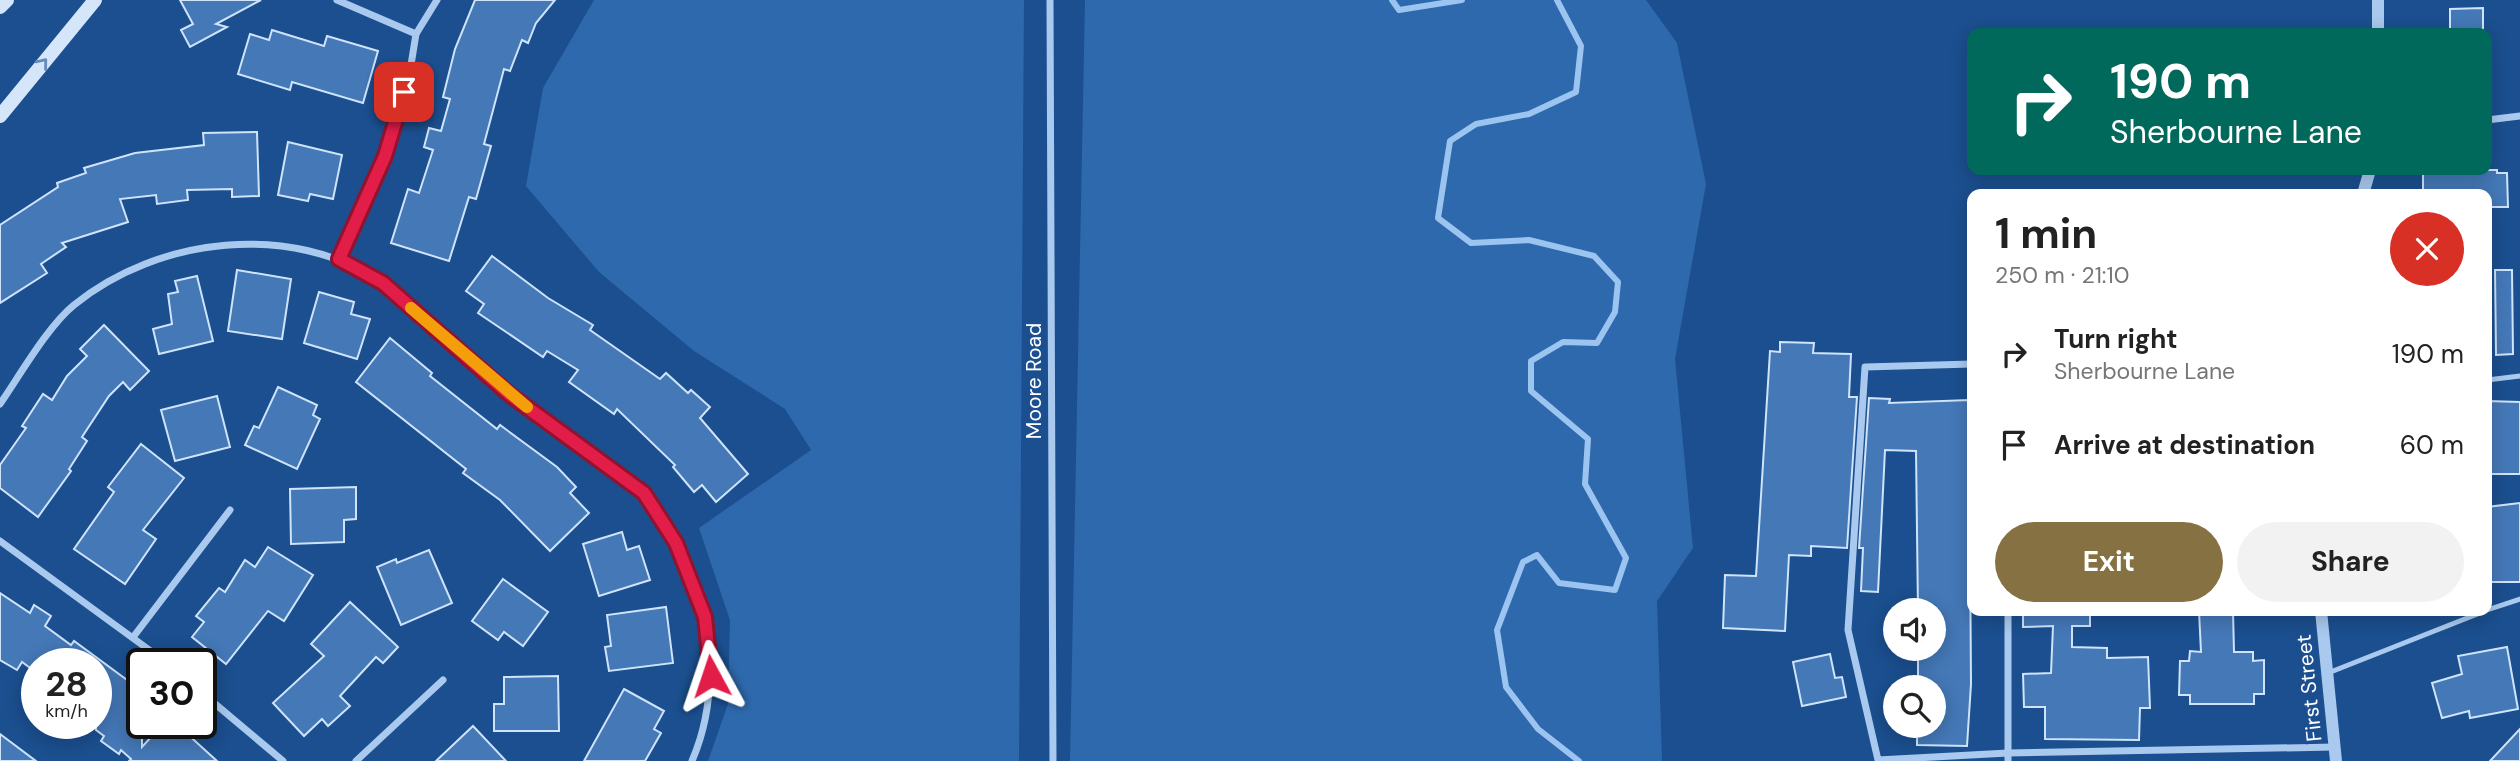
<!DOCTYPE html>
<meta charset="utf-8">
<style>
body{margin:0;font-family:"DM Sans",sans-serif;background:#f2f2f2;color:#222;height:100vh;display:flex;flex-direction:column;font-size:26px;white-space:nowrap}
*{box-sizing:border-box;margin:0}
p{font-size:23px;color:#767676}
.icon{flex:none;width:38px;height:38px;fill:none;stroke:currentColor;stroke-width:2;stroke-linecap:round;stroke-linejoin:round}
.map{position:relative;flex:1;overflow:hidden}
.panel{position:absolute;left:1967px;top:189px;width:525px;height:427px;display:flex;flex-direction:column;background:#fff;border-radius:14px;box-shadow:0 4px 18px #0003}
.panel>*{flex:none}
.guide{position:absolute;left:1967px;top:28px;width:525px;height:147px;border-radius:14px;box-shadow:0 4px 18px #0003;background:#00695c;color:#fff;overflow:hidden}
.controls{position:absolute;left:1883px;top:598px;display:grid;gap:14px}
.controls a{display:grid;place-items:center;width:63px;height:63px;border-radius:50%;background:#fff;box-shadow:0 4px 18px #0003;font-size:35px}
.speed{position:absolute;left:21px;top:648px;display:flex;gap:14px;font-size:35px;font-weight:700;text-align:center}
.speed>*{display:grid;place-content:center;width:91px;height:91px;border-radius:50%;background:#fff;box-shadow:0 4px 18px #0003;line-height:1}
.speed small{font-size:18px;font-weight:400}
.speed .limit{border:4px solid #111;border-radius:10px;background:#fff;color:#111}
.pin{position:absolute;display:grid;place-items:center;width:60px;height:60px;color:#fff;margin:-30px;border-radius:14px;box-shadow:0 4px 10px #0006}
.me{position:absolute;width:77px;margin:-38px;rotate:355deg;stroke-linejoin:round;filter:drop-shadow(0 0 5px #0008)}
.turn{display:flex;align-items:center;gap:24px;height:147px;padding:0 28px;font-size:32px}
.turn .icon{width:91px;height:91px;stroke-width:2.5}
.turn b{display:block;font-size:49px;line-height:60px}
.round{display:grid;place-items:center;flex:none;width:74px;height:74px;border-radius:37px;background:#f2f2f2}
.head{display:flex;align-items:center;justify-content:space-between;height:119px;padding:0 28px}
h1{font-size:42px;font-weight:700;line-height:52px}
.cta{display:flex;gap:14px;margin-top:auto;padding:14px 28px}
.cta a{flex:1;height:80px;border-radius:42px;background:#857141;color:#fff;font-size:28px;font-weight:700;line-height:80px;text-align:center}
.cta a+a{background:#f2f2f2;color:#222}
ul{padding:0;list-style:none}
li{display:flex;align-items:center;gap:21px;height:91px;padding:0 28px}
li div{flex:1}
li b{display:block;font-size:26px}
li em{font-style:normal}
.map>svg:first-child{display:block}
.green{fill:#2e69ad}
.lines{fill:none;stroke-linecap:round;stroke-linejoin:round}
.stream{stroke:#9cc4f0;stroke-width:6}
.building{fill:#4478b7;stroke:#cfe3fa;stroke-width:2}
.service{stroke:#a9c9ee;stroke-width:5}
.minor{stroke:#a9c9ee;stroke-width:7}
.tertiary{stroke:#a9c9ee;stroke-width:12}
.secondary{stroke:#d6e6fa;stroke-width:14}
.oneway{stroke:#668bba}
.route-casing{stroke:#92132f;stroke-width:18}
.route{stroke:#e11d48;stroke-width:12}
.slow{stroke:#f59e0b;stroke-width:12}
.labels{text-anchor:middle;stroke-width:7;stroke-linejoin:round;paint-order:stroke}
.street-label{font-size:21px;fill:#fff;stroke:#1b4f8f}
</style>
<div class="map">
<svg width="2520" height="761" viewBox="0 0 2520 761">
<rect width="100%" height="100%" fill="#1b4f8f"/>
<!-- green -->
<g class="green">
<path d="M 594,0 L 1024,0 L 1019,761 L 708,761 L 728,704 L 730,620 L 699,528 L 811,450 L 785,409 L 694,351 L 599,272 L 526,186 L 543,88 Z"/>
<path d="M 1085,0 L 1646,0 L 1677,43 L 1706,184 L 1675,359 L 1693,548 L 1657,601 L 1662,761 L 1070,761 Z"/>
</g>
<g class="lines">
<!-- stream -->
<g class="stream">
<path d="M 1392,0 L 1399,10 L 1462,0"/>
<path d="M 1557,0 L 1581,46 L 1576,92 L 1529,114 L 1476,124 L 1450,141 L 1438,218 L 1471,243 L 1529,240 L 1594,256 L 1618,282 L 1615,312 L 1597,343 L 1563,342 L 1531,361 L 1531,391 L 1588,439 L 1585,484 L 1626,558 L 1615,590 L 1559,583 L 1537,555 L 1523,562 L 1497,630 L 1506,687 L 1538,729 L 1579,761"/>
</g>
</g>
<!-- building -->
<g class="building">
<path d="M 180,0 L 261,0 L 216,24 L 227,27 L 190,47 L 181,30 L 193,24 Z"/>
<path d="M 475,0 L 555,0 L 536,23 L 528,43 L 522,40 L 510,71 L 504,69 L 484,144 L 491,146 L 476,199 L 469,197 L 449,261 L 391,243 L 408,189 L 419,193 L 433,150 L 424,147 L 429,128 L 441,131 L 450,99 L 443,97 L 455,49 Z"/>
<path d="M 2483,8 L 2483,33 L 2450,33 L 2450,9 Z"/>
<path d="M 272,30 L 324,46 L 327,36 L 378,51 L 363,103 L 292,82 L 290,90 L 238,74 L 250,34 L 269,40 Z"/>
<path d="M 257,132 L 259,196 L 232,197 L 232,189 L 187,190 L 188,200 L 157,204 L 156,195 L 120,199 L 128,222 L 62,243 L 66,247 L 41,264 L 47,273 L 0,303 L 0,225 L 58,187 L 57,183 L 86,173 L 84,168 L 135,153 L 204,145 L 203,133 Z"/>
<path d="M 288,142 L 342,155 L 333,199 L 310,194 L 308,201 L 278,195 Z"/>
<path d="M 2433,170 L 2497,170 L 2497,173 L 2507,173 L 2508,207 L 2487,207 L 2487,194 L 2423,194 L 2423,173 L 2433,173 Z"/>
<path d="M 492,256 L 548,298 L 593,325 L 590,330 L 660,379 L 666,373 L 688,393 L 691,390 L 710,407 L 700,418 L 748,474 L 716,502 L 702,485 L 694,492 L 673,467 L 675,465 L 617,409 L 614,414 L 569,382 L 578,370 L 547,351 L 543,357 L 478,313 L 484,304 L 466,291 Z"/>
<path d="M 237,270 L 291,279 L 282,339 L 228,331 Z"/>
<path d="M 2495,270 L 2512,270 L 2513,354 L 2496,355 Z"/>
<path d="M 197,276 L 213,341 L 159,354 L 153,329 L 172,324 L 168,294 L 178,292 L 175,281 Z"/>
<path d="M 319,292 L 354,302 L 351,314 L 370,319 L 357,359 L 304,343 Z"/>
<path d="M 104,325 L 149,371 L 130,390 L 123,382 L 109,396 L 82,437 L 87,441 L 69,469 L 71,471 L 38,517 L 0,488 L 0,465 L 26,428 L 22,426 L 43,394 L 52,400 L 67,376 L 87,356 L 80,349 Z"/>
<path d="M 390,338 L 432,373 L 430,376 L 497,429 L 500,425 L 557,467 L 576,487 L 570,493 L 589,513 L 550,551 L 500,500 L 463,473 L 466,469 L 356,382 Z"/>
<path d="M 1780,342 L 1814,343 L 1813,353 L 1851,354 L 1849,397 L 1857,397 L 1847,548 L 1811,546 L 1811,556 L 1789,555 L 1785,631 L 1723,628 L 1725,575 L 1756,576 L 1770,351 L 1780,352 Z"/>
<path d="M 278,387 L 317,405 L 313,415 L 320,419 L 297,469 L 245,445 L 254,426 L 259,428 Z"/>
<path d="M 217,396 L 230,447 L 175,461 L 161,410 Z"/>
<path d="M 1869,398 L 1890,399 L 1889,403 L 1969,400 L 1971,684 L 1967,746 L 1917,745 L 1917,729 L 1934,729 L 1934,688 L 1919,688 L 1918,678 L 1918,649 L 1934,649 L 1934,611 L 1918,611 L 1916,451 L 1885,450 L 1878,592 L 1861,591 L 1863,548 L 1859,548 Z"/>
<path d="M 2487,401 L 2520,402 L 2520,474 L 2487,474 Z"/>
<path d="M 141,444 L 184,478 L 143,530 L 156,539 L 125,584 L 74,549 L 114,492 L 108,487 Z"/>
<path d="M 356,487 L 356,519 L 344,520 L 344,542 L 291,544 L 290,489 Z"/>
<path d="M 2520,503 L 2520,582 L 2487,582 L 2487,507 Z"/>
<path d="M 622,532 L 627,550 L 639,546 L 650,580 L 599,596 L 583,544 Z"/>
<path d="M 268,547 L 313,575 L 284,621 L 268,611 L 226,664 L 192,637 L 204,622 L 196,616 L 219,588 L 225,592 L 245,560 L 255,567 Z"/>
<path d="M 429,550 L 452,603 L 401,625 L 377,567 L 396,559 L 397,563 Z"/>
<path d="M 503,579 L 548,612 L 523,646 L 504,632 L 498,640 L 472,621 Z"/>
<path d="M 0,593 L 30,613 L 34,605 L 51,616 L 45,626 L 71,645 L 74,641 L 142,691 L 142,747 L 164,723 L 192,723 L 184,731 L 217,761 L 129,761 L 131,759 L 121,750 L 119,754 L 101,741 L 104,736 L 96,730 L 96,663 L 37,663 L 37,673 L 22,662 L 17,670 L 0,660 Z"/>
<path d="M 350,602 L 398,647 L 383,663 L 376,657 L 340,696 L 350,706 L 328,726 L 322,719 L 304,736 L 273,703 L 324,656 L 311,644 Z"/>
<path d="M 666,607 L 673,663 L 609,671 L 605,647 L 611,646 L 607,615 Z"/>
<path d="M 2023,611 L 2090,611 L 2090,626 L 2072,626 L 2072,647 L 2107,648 L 2107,658 L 2148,657 L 2150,708 L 2140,708 L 2139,740 L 2045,739 L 2045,707 L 2024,707 L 2023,674 L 2051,673 L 2053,626 L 2023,627 Z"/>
<path d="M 2199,611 L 2233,611 L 2234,652 L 2253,652 L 2253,661 L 2264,660 L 2264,694 L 2254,694 L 2254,704 L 2190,704 L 2190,695 L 2179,695 L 2180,661 L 2189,661 L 2190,651 L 2201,652 Z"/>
<path d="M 2507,647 L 2518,709 L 2470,718 L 2469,711 L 2442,718 L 2432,683 L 2462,674 L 2458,656 Z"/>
<path d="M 1830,654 L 1835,678 L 1842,677 L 1846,697 L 1802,706 L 1793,662 Z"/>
<path d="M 558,676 L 559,731 L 494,731 L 494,704 L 504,704 L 504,677 Z"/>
<path d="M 624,689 L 664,711 L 654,729 L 661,733 L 645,761 L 584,761 Z"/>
<path d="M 473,726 L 506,761 L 436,761 Z"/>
<path d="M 2520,729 L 2520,761 L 2490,761 Z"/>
<path d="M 0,734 L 36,761 L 0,761 Z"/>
</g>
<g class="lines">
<!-- service -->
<g class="service">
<path d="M 2487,380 L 2520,376"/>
<path d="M 2487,610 L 2520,599"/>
<path d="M 2328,673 L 2485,611"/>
</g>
<!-- minor -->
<g class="minor">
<path d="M 337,0 L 416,34"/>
<path d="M 1050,0 L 1053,761"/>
<path d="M 2487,120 L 2520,116"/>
<path d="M 339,259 L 385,156 L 410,71 L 416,34 L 437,0"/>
<path d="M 1972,364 L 1865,367 L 1848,630 L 1878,760 L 2008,753 L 2335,747"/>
<path d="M 0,404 C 20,375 48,326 74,305 C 157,237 292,221 383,283 C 426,313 467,359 509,393 C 541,419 576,442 609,467 C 620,475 634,483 644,492 C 652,501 658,514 664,524 C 709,594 725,684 692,761"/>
<path d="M 0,541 L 167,663"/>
<path d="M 2008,611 L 2008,761"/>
<path d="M 134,636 L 230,510"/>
<path d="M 201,692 L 283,761"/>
<path d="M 356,761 L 443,680"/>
</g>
<!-- tertiary -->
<g class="tertiary">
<path d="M 2378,0 L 2378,33"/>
<path d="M 2363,194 L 2370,170"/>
<path d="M 2321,611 L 2336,761"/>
</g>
<!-- secondary -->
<g class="secondary">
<path d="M 0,7 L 7,0"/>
<path d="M 0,116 L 95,0"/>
</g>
</g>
<!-- one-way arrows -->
<defs><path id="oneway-chevron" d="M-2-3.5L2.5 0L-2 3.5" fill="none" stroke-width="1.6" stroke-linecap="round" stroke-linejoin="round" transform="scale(1.75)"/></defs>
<use class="oneway" href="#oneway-chevron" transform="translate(43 63) rotate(-51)"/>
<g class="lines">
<!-- route casing -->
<g class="route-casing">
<path id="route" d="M 404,92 L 385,156 L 339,259 L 383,283 L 509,394 L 644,493 L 676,543 L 705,617 L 711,676"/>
</g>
<!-- route -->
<use href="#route" class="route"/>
<!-- slow -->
<path class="slow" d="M 411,308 L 527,407"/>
</g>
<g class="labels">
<!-- street labels -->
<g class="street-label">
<text transform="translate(1034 381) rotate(-90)" y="7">Moore Road</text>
<text transform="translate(2309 688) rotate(-96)" y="7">First Street</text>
</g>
</g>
</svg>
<div class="controls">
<a><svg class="icon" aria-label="sound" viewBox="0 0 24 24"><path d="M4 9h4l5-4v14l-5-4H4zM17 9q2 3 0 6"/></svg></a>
<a><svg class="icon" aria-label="search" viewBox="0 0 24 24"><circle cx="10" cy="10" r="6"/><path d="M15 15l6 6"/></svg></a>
</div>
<div class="speed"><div>28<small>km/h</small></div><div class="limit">30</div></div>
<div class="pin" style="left:404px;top:92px;background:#d93025"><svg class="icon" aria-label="arrive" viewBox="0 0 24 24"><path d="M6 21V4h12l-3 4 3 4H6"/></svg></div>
<svg class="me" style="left:711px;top:676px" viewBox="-20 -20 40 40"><path d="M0-17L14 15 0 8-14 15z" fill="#e11d48" stroke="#fff" stroke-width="4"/></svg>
<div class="guide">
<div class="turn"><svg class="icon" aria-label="right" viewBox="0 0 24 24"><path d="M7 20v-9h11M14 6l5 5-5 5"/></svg><div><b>190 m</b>Sherbourne Lane</div></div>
</div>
<section class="panel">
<div class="head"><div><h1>1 min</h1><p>250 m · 21:10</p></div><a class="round" style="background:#d93025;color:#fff"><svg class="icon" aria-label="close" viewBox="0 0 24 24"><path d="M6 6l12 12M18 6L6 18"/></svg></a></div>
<ul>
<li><svg class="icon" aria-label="right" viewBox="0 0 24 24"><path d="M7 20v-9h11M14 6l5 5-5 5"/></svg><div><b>Turn right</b><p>Sherbourne Lane</p></div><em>190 m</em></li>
<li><svg class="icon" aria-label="arrive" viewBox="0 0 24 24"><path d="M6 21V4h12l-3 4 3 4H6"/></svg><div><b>Arrive at destination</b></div><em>60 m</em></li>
</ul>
<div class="cta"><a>Exit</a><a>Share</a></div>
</section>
</div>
